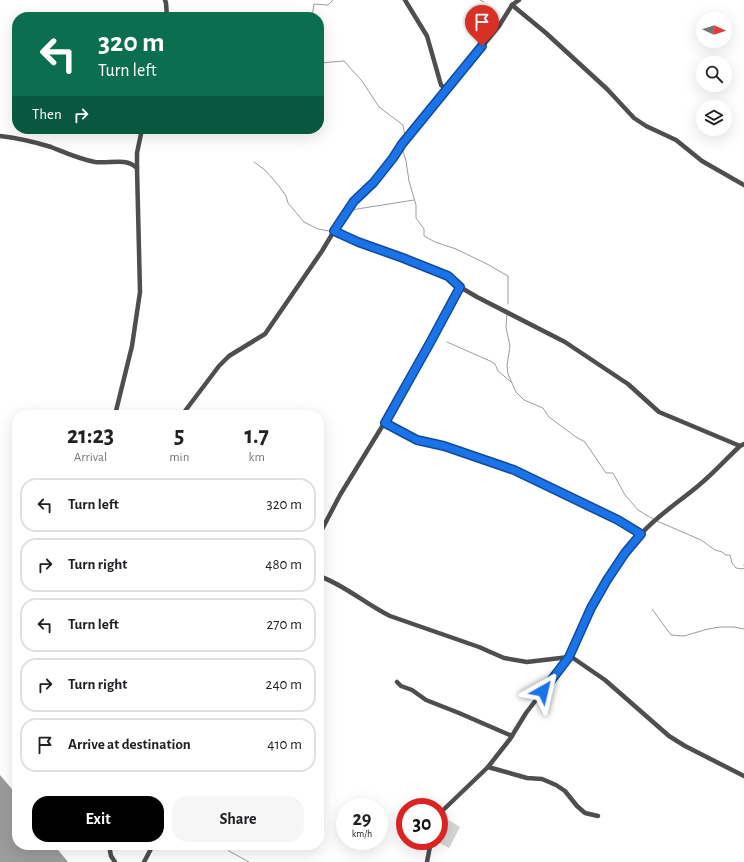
<!DOCTYPE html>
<style>
body{margin:0;font-family:"Alegreya Sans",sans-serif;background:#f6f6f6;color:#202124;height:100vh;display:flex;flex-direction:column;font-size:15px;white-space:nowrap}
*{box-sizing:border-box;margin:0}
p{font-size:13px;color:#757577}
.icon{flex:none;width:22px;height:22px;fill:none;stroke:currentColor;stroke-width:2;stroke-linecap:round;stroke-linejoin:round}
.map{position:relative;flex:1;overflow:hidden}
.drawer{position:absolute;left:12px;top:410px;width:312px;height:440px;display:flex;flex-direction:column;background:#fff;border-radius:16px;box-shadow:0 4px 16px #0002}
.drawer>*{flex:none}
.banner{position:absolute;left:12px;top:12px;width:312px;height:122px;border-radius:16px;box-shadow:0 4px 16px #0002;background:#0b6e4f;color:#fff;overflow:hidden}
.needle{width:26px;rotate:93deg}
.fabs{position:absolute;left:696px;top:12px;display:grid;gap:8px}
.fabs a{display:grid;place-items:center;width:36px;height:36px;border-radius:50%;background:#fff;box-shadow:0 4px 16px #0002;font-size:20px}
.speed{position:absolute;left:336px;top:798px;display:flex;gap:8px;font-size:20px;font-weight:700;text-align:center}
.speed>*{display:grid;place-content:center;width:52px;height:52px;border-radius:50%;background:#fff;box-shadow:0 4px 16px #0002;line-height:1}
.speed small{font-size:10px;font-weight:400}
.speed .limit{border:6px solid #d22;background:#fff;color:#111}
.pin{position:absolute;display:grid;place-items:center;width:34px;height:34px;color:#fff;margin:-41px -17px;border-radius:50% 50% 50% 0;rotate:-45deg;box-shadow:0 0 4px #0007}
.pin .icon{rotate:45deg}
.me{position:absolute;width:44px;margin:-22px;rotate:37deg;stroke-linejoin:round;filter:drop-shadow(0 0 3px #0008)}
.turn{display:flex;align-items:center;gap:14px;height:84px;padding:0 20px;font-size:18px}
.turn .icon{width:52px;height:52px;stroke-width:2.5}
.turn b{display:block;font-size:28px;line-height:34px}
.then{display:flex;align-items:center;height:38px;padding:0 20px;background:#0003;gap:8px;font-size:15px}
.eta{display:flex;justify-content:space-evenly;align-items:center;height:68px;text-align:center}
.eta b{font-size:24px;font-weight:600;line-height:28px}
.cta{display:flex;gap:8px;margin-top:auto;padding:8px 20px}
.cta a{flex:1;height:46px;border-radius:16px;background:#000;color:#fff;font-size:16px;font-weight:600;line-height:46px;text-align:center}
.cta a+a{background:#f6f6f6;color:#202124}
ul{padding:0;list-style:none}
li{display:flex;align-items:center;gap:12px;height:54px;margin:0 8px 6px;padding:0 12px;border:2px solid #e0e0e0;border-radius:16px}
li div{flex:1}
li b{display:block;font-size:15px}
li em{font-style:normal}
.map>svg:first-child{display:block}
.green{fill:#d5d5d5}
.water{fill:#9c9c9c}
.lines{fill:none;stroke-linecap:round;stroke-linejoin:round}
.stream{stroke:#9c9c9c;stroke-width:1}
.street{stroke:#4e4e4e;stroke-width:4.5}
.route-casing{stroke:#114b97;stroke-width:10}
.route{stroke:#1a73e8;stroke-width:7}
</style>
<div class="map">
<svg width="744" height="862" viewBox="0 0 744 862">
<rect width="100%" height="100%" fill="#fff"/>
<!-- green -->
<path class="green" d="M 439,814 L 460,827 L 449,848 L 436,841 L 439,841 Z"/>
<!-- water -->
<path class="water" d="M 0,775 L 17,795 L 17,845 L 54,845 L 68,862 L 0,862 Z"/>
<g class="lines">
<!-- stream -->
<g class="stream">
<path d="M 480,0 L 484,2"/>
<path d="M 312,17 L 314,4 L 328,5 L 333,0"/>
<path d="M 319,62 L 320,63 L 344,61 L 362,81 L 379,107 L 403,125 L 405,137"/>
<path d="M 405,144 L 403,151 L 406,161 L 409,181 L 416,205 L 416,218 L 424,229 L 424,236 L 435,242 L 456,249 L 487,264 L 508,276 L 508,304"/>
<path d="M 254,162 L 265,170 L 279,186 L 286,196 L 288,203 L 304,222 L 318,229 L 329,231"/>
<path d="M 341,224 L 351,210 L 414,200"/>
<path d="M 507,314 L 506,327 L 510,346 L 507,366 L 508,374 L 516,392 L 524,400 L 543,408 L 549,417 L 576,437 L 585,442 L 606,473 L 613,473 L 625,495 L 638,510 L 653,519"/>
<path d="M 447,342 L 490,361 L 495,364 L 498,371 L 511,382"/>
<path d="M 657,521 L 701,540 L 715,550 L 722,552 L 726,555 L 730,555 L 732,563 L 736,568 L 743,569 L 744,568"/>
<path d="M 744,565 L 744,566"/>
<path d="M 652,609 L 671,635 L 684,636 L 708,629 L 720,627 L 734,627 L 744,629"/>
<path d="M 224,845 L 229,851 L 249,862"/>
</g>
<!-- street -->
<g class="street">
<path d="M 165,0 L 166,3 L 167,17"/>
<path d="M 405,0 L 427,36 L 441,85 L 446,89"/>
<path d="M 512,5 L 546,33 L 607,89 L 634,118 L 646,126 L 676,140 L 702,161 L 744,185"/>
<path d="M 0,136 C 17,138 35,142 51,147 C 66,153 79,159 95,162 C 110,164 125,157 137,168"/>
<path d="M 334,231 L 358,242 L 403,258 L 448,276 L 460,287 L 477,297 L 565,342 L 628,384 L 659,412 L 740,446"/>
<path d="M 115,415 L 132,346 L 140,292 L 137,168 L 137,153 L 142,129"/>
<path d="M 182,415 L 219,366 L 229,356 L 265,334 L 322,251 L 334,231 L 354,201 L 374,182 L 393,158 L 402,144 L 499,26 L 512,5 L 519,0"/>
<path d="M 384,422 L 402,433 L 417,440 L 445,446 L 514,470 L 618,520 L 641,533"/>
<path d="M 744,444 L 740,446 C 726,459 713,474 698,486 C 679,502 658,515 642,533 C 609,569 588,613 569,657 L 573,658 L 605,680 L 669,736 L 685,746 L 744,776"/>
<path d="M 319,535 L 340,495 L 383,425 L 431,341 L 460,287"/>
<path d="M 319,576 C 345,585 365,604 390,616 L 479,647 L 504,658 L 527,662 L 569,657 L 526,713 L 510,739 L 488,767 L 439,814"/>
<path d="M 397,682 L 401,686 L 412,690 L 426,700 L 459,713 L 512,736"/>
<path d="M 488,767 L 527,778 L 542,779 L 556,785 L 565,791 L 577,806 L 585,813 L 598,816"/>
<path d="M 109,845 L 111,856 L 115,862"/>
<path d="M 144,862 L 153,845"/>
<path d="M 427,862 L 431,841"/>
</g>
</g>
<g class="lines">
<!-- route casing -->
<g class="route-casing">
<path id="route" d="M 482,46 L 402,144 L 393,158 L 374,182 L 354,201 L 334,231 L 358,242 L 403,258 L 448,276 L 460,287 L 431,341 L 385,423 L 417,440 L 444,446 L 514,470 L 618,520 L 641,534 L 625,553 L 607,580 L 591,608 L 569,657 L 543,691"/>
</g>
<!-- route -->
<use href="#route" class="route"/>
</g>
</svg>
<div class="fabs">
<a><svg class="needle" viewBox="-14 -14 28 28"><path d="M0-13l5 13h-10z" fill="#e53935"/><path d="M0 13l5-13h-10z" fill="#757577"/></svg></a>
<a><svg class="icon" aria-label="search" viewBox="0 0 24 24"><circle cx="10" cy="10" r="6"/><path d="M15 15l6 6"/></svg></a>
<a><svg class="icon" aria-label="layers" viewBox="0 0 24 24"><path d="M12 4l9 5-9 5-9-5zM3 14l9 5 9-5"/></svg></a>
</div>
<div class="speed"><div>29<small>km/h</small></div><div class="limit">30</div></div>
<div class="pin" style="left:482px;top:46px;background:#d93025"><svg class="icon" aria-label="arrive" viewBox="0 0 24 24"><path d="M6 21V4h12l-3 4 3 4H6"/></svg></div>
<svg class="me" style="left:543px;top:691px" viewBox="-20 -20 40 40"><path d="M0-17L14 15 0 8-14 15z" fill="#1a73e8" stroke="#fff" stroke-width="4"/></svg>
<div class="banner">
<div class="turn"><svg class="icon" aria-label="left" viewBox="0 0 24 24"><path d="M17 20v-9H6M10 6l-5 5 5 5"/></svg><div><b>320 m</b>Turn left</div></div>
<div class="then">Then<svg class="icon" aria-label="right" viewBox="0 0 24 24"><path d="M7 20v-9h11M14 6l5 5-5 5"/></svg></div>
</div>
<section class="drawer">
<div class="eta">
<div><b>21:23</b><p>Arrival</p></div>
<div><b>5</b><p>min</p></div>
<div><b>1.7</b><p>km</p></div>
</div>
<ul>
<li><svg class="icon" aria-label="left" viewBox="0 0 24 24"><path d="M17 20v-9H6M10 6l-5 5 5 5"/></svg><div><b>Turn left</b></div><em>320 m</em></li>
<li><svg class="icon" aria-label="right" viewBox="0 0 24 24"><path d="M7 20v-9h11M14 6l5 5-5 5"/></svg><div><b>Turn right</b></div><em>480 m</em></li>
<li><svg class="icon" aria-label="left" viewBox="0 0 24 24"><path d="M17 20v-9H6M10 6l-5 5 5 5"/></svg><div><b>Turn left</b></div><em>270 m</em></li>
<li><svg class="icon" aria-label="right" viewBox="0 0 24 24"><path d="M7 20v-9h11M14 6l5 5-5 5"/></svg><div><b>Turn right</b></div><em>240 m</em></li>
<li><svg class="icon" aria-label="arrive" viewBox="0 0 24 24"><path d="M6 21V4h12l-3 4 3 4H6"/></svg><div><b>Arrive at destination</b></div><em>410 m</em></li>
</ul>
<div class="cta"><a>Exit</a><a>Share</a></div>
</section>
</div>
